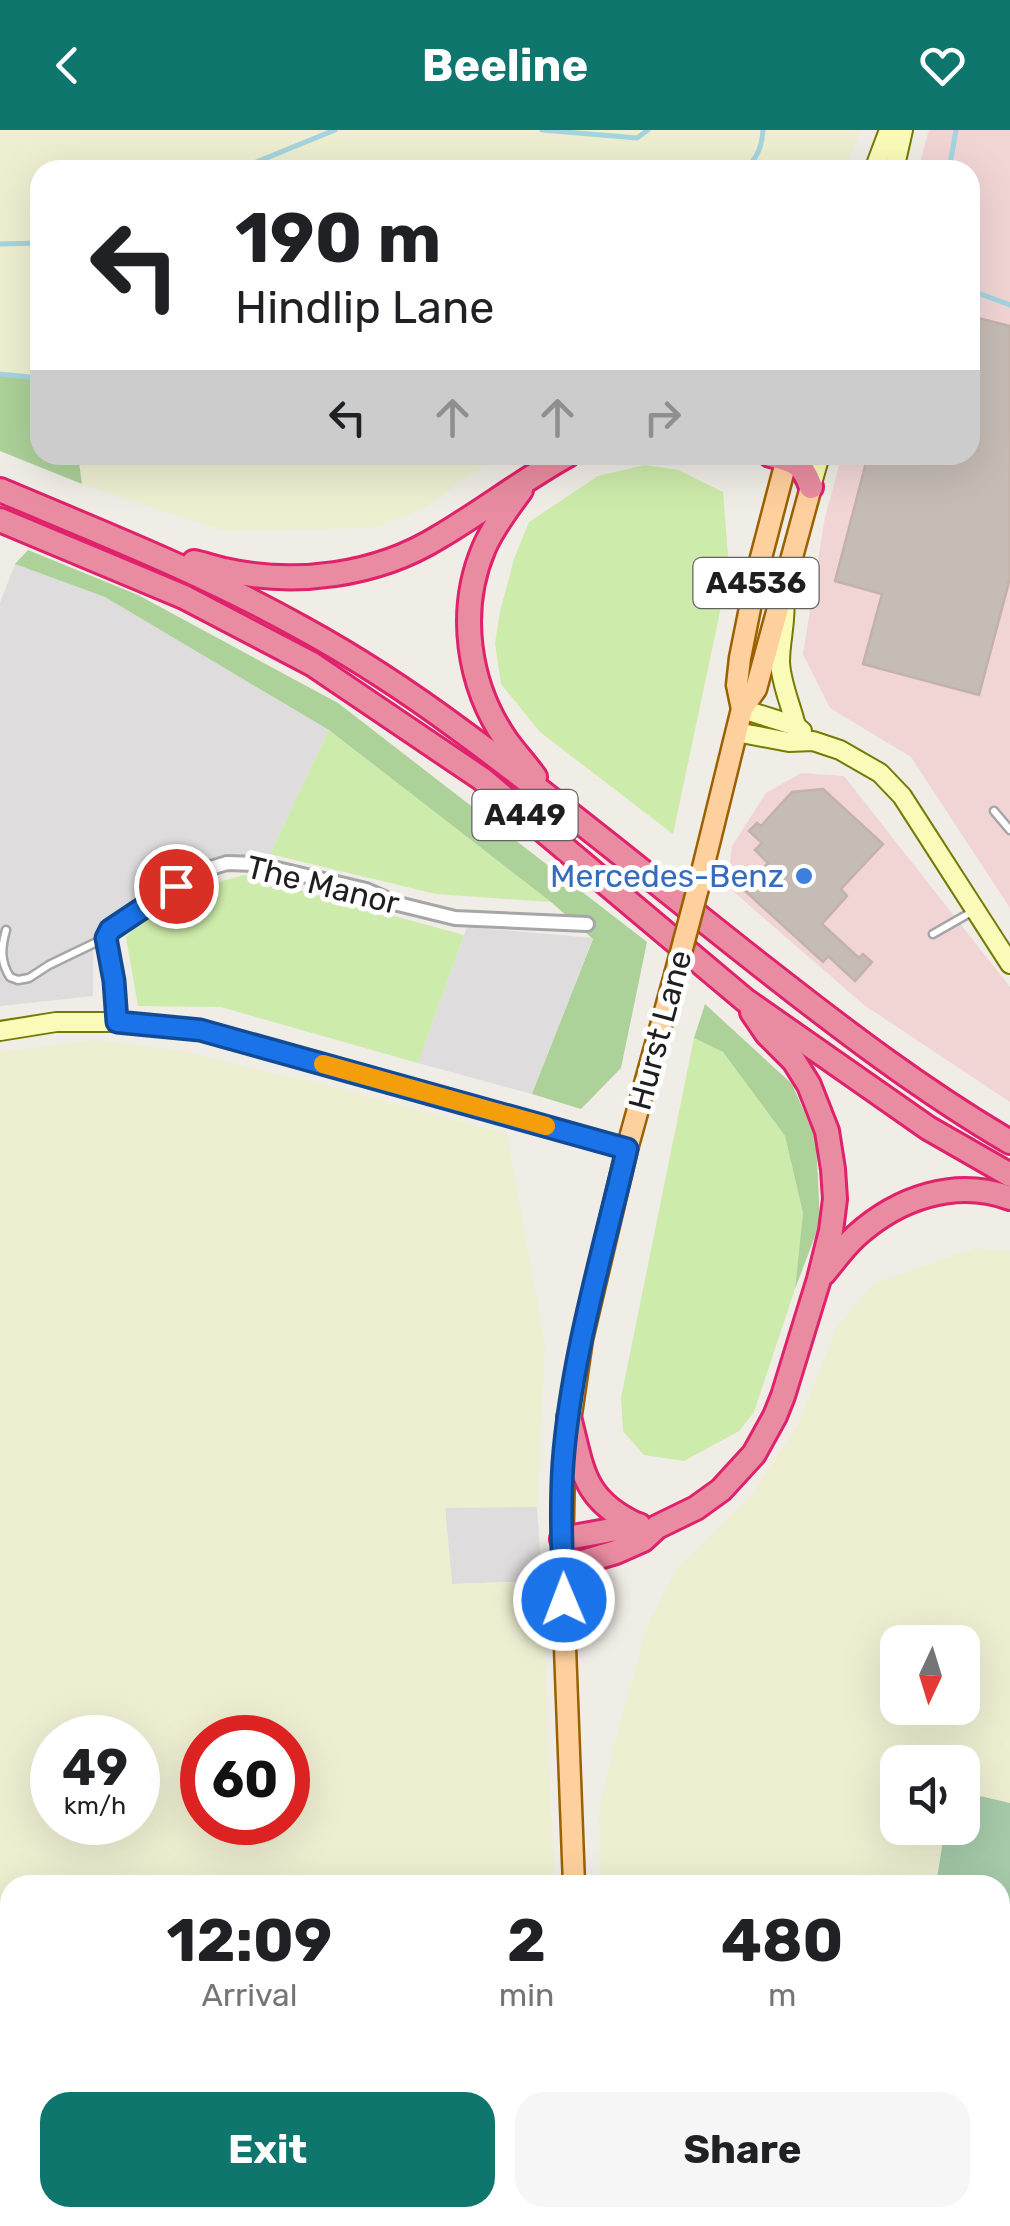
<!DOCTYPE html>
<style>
body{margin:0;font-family:Rubik,sans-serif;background:#f6f6f6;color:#202124;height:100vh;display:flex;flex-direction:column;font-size:38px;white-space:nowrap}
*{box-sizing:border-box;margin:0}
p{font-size:32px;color:#757577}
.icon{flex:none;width:55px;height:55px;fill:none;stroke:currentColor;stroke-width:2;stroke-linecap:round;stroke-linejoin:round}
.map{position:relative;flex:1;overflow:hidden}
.details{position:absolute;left:0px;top:1745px;width:1010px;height:352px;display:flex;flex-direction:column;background:#fff;border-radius:30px 30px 0 0;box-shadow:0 10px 40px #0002}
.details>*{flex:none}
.hud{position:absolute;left:30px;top:30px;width:950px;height:305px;border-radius:30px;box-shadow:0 10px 40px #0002;background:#fff;color:#202124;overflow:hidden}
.needle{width:65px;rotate:184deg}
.fabs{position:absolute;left:880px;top:1495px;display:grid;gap:20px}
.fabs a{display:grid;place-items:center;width:100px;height:100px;border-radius:20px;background:#fff;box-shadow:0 10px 40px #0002;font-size:50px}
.speed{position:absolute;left:30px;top:1585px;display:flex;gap:20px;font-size:50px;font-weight:700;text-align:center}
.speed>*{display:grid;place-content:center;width:130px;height:130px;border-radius:50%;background:#fff;box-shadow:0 10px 40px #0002;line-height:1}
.speed small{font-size:25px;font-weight:400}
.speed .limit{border:15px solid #d22;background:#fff;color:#111}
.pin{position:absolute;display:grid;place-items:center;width:85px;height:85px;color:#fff;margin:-42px;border:5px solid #fff;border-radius:50%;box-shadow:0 2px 10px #0007}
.me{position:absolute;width:110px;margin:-55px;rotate:359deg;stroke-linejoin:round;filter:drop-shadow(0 0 8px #0008)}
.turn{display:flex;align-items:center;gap:35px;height:210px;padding:0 40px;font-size:45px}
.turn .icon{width:130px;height:130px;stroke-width:2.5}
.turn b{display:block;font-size:70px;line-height:85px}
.lanes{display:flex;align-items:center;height:95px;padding:0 40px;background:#0003;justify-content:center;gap:50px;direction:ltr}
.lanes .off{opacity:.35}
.eta{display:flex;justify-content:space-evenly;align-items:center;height:170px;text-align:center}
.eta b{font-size:60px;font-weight:700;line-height:70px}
.primary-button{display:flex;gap:20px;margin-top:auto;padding:20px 40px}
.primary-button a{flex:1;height:115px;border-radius:30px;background:#0f766e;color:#fff;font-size:40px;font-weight:700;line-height:115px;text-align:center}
.primary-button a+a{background:#f6f6f6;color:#202124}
header{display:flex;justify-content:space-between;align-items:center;height:130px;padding:0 40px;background:#0f766e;color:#fff;font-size:45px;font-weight:700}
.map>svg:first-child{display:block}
.residential{fill:#dedcdc}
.commercial{fill:#f1d5d5}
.farmland{fill:#eeefd1;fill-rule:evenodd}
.grass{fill:#cdebaa}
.forest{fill:#acd199}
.cemetery{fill:#a6caaa}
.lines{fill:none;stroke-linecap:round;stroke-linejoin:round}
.stream{stroke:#a5d4df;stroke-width:5}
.building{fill:#c5bcb5;stroke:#c3b2a7;stroke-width:2.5}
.lane-casing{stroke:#a6a6a6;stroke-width:11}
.street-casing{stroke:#a6a6a6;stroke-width:18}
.secondary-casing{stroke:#737b02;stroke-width:22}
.primary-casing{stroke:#9b6100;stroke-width:25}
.highway-casing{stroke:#e0216b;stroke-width:28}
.lane{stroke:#fff;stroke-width:6}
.street{stroke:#fff;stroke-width:12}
.secondary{stroke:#fbfbb9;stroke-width:18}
.primary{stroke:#fed09d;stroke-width:20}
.highway{stroke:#e98ca1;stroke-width:22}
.rail-casing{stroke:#6d6d6d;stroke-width:9}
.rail{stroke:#fff;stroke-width:5;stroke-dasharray:15;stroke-linecap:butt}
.primary-bridge-casing{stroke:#9b6100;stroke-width:25;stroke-linecap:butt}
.primary-bridge{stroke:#fed09d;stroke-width:20}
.route-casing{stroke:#114b97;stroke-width:25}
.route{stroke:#1a73e8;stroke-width:18}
.slow{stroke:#f59e0b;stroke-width:18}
.shop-dot{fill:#3f7fe0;stroke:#fff;stroke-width:4}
.labels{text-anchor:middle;stroke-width:10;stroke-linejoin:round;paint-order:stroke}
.shield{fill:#fff;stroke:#626262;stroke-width:2.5}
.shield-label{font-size:30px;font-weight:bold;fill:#1f1f1f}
.shop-label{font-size:32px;fill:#366cbe;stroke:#fff;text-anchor:end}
.street-label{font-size:32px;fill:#1f1f1f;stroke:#fff}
</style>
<header><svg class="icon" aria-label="back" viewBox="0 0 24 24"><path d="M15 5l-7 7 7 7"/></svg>Beeline<svg class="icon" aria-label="heart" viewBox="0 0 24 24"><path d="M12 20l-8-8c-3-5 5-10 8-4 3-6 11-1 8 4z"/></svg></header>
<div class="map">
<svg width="1010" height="2096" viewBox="0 0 1010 2096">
<rect width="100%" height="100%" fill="#f0ece6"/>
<!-- residential -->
<g class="residential">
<path d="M 15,434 L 105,467 L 329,600 L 270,724 L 227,726 L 186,738 L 103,791 L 93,806 L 93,866 L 0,876 L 0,473 Z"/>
<path d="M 467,797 L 593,808 L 532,964 L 418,933 Z"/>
<path d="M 445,1377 L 537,1377 L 542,1451 L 452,1454 Z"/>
<path d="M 621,2088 L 861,2088 L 861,2096 L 625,2096 Z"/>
</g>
<!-- commercial -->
<g class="commercial">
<path d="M 929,0 L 1010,0 L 1010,778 L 911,627 L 830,578 L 803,524 L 825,387 L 842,325 L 970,325 L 970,40 L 918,40 Z"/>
<path d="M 801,643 L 844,646 L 1010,857 L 1010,972 L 864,875 L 727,756 L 732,716 L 766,663 Z"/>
</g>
<!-- farmland -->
<g class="farmland">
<path d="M 0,0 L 861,0 L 844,40 L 40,40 L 40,248 L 0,244 Z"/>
<path d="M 78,325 L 498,325 L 424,378 L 374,398 L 225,401 L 82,354 Z"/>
<path d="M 93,910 L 180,921 L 333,957 L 507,1004 L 545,1216 L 537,1377 L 445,1378 L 452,1454 L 542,1451 L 554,1755 L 10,1755 L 10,2088 L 581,2088 L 583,2096 L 0,2096 L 0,922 ZM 52,1608 L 138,1608 L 138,1692 L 52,1692 ZM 202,1608 L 288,1608 L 288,1692 L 202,1692 Z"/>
<path d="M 975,1118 L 1010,1121 L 1010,1673 L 963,1662 L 962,1632 L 898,1632 L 898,1698 L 945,1698 L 936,1755 L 601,1755 L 599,1682 L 613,1618 L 650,1489 L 678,1437 L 750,1367 L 798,1295 L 837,1197 L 873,1154 ZM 898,1512 L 962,1512 L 962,1578 L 898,1578 Z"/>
<path d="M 1000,1780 L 1010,1782 L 1010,1857 L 1000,1880 Z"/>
</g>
<!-- grass -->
<g class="grass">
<path d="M 645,335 L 678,340 L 723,362 L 729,439 L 673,704 L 540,602 L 501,554 L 495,513 L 500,482 L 514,429 L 529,392 L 598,346 Z"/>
<path d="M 329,600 L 551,772 L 436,764 L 270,724 Z"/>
<path d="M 244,745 L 464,805 L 418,933 L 221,877 L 138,876 L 126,807 L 151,782 L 215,753 Z"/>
<path d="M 694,908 L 723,922 L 785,1006 L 803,1083 L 795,1159 L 754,1282 L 739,1301 L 684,1331 L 644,1325 L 623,1301 L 621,1268 Z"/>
</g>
<!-- forest -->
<g class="forest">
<path d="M 6,243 L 40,248 L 40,325 L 78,325 L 82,354 L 0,321 L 0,244 Z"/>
<path d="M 28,420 L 138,465 L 338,573 L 647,812 L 621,938 L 581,979 L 532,964 L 593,809 L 551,772 L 329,600 L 105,467 L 15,434 Z"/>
<path d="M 705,874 L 792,954 L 816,1009 L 820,1093 L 795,1159 L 803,1083 L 785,1006 L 723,922 L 694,908 Z"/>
</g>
<!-- cemetery -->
<path class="cemetery" d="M 963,1662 L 1010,1673 L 1010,1782 L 1000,1780 L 1000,1755 L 936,1755 L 945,1698 L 962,1698 Z"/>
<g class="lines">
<!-- stream -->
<g class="stream">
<path d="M 542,0 L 637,8 L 648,0"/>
<path d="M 237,40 L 335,0"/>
<path d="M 745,40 C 757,28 762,17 763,0"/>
<path d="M 949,40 L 956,0"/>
<path d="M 0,114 L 40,113"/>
<path d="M 970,160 L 1010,175"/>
<path d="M 0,244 L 40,248"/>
</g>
</g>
<!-- building -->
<g class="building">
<path d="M 970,186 L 1010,196 L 1010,448 L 979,565 L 863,534 L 882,464 L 835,451 L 868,325 L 970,325 Z"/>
<path d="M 823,659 L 883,714 L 841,759 L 847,766 L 822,794 L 859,828 L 863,824 L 872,832 L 855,851 L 828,826 L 823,832 L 744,760 L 768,733 L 755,720 L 762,713 L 749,701 L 757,693 L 761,696 L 792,662 Z"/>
<path d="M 655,2088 L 671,2088 L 673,2096 L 653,2096 L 651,2089 Z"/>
</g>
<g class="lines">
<!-- lane casing -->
<g class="lane-casing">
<g id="lane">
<path d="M 994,681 L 1010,700"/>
<path d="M 6,800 C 1,818 0,831 10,847 L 18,850 L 29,848 L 49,835 L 105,808"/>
<path d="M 933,804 L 975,780"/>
<path d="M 792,2096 L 794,2088"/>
</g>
</g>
<!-- street casing -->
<g class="street-casing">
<path id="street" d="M 117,892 L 114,851 L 106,808 L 110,800 L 126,787 L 201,741 L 227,733 L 256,734 L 366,760 L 398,774 L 455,788 L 587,794"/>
</g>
<!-- secondary casing -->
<g class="secondary-casing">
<g id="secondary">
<path d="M 874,40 L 889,0"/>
<path d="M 894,40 L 903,0"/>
<path d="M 811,357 L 820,325"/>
<path d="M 784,466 C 787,489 780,509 780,532 C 781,554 791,575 796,596"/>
<path d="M 742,579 L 796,596 L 802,601"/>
<path d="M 736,602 L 789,612 L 813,611 L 840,620 L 880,643 L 902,666 L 1010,834"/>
<path d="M 0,901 L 56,892 L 117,892 L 200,900 L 627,1019"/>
</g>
</g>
<!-- primary casing -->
<g class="primary-casing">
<g id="primary">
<path d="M 742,579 L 737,555 L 740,528 L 757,443 L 787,328"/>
<path d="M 698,758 L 742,579 L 756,559 L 811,357"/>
<path d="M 574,1755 L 562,1438 L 564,1332 L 582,1209 L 627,1019 L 675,845"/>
<path d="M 598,2088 L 601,2096"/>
</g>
</g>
<!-- highway casing -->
<g class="highway-casing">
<g id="highway">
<path d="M 770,325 C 795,331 802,332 811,357"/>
<path d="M 0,360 C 102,403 206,444 302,498 C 357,528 410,563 460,600 C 564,676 663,759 764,838 C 843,900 923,961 1010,1012"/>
<path d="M 521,360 C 508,378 493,397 484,418 C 457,481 468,555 506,610 C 515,623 526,634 535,647"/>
<path d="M 0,390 L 184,467 L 312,534 L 482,649 L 745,870 L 928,998 L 1010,1045"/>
<path d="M 194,432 C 204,434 214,438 224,440 C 295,456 376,446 439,407 C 483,381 523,350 568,325"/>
<path d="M 824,1143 C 834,1131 844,1117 856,1106 C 898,1068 955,1048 1010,1068"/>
<path d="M 569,1287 C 583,1340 582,1369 637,1395"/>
<path d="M 562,1409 L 639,1395"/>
<path d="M 562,1438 L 616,1422 L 643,1410 L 657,1397 L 696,1378 L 721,1360 L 754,1324 L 775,1286 L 783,1266 L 819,1149 L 831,1101 L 835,1069 L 833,1039 L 827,1001 L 809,955 L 794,931 L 767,904 L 752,882"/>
</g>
</g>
<!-- lane -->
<use href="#lane" class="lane"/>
<!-- street -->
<use href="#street" class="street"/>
<!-- secondary -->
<use href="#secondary" class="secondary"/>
<!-- primary -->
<use href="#primary" class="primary"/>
<!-- highway -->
<use href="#highway" class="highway"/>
<!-- rail casing -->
<g class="rail-casing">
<g id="rail">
<path d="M 1000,1956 L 1010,1931"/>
<path d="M 1000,1982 L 1010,1956"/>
<path d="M 955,2096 L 959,2088"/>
</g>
</g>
<!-- rail -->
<use href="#rail" class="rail"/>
<!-- primary-bridge casing -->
<g class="primary-bridge-casing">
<path id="primary-bridge" d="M 675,845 L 698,758"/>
</g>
<!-- primary-bridge -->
<use href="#primary-bridge" class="primary-bridge"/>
</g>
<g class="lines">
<!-- route casing -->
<g class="route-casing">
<path id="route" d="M 176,756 L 110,800 L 106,808 L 114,851 L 117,892 L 200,900 L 627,1019 C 603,1122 571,1227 563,1333 C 560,1378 562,1424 564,1470"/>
</g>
<!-- route -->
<use href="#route" class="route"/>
<!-- slow -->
<path class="slow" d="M 323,934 L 546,996"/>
</g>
<!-- markers -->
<circle class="shop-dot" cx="804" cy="746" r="10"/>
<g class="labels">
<!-- shield labels -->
<g class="shield">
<rect x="693.5" y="428" width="125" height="50" rx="8"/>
<rect x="472.5" y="660" width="105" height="50" rx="8"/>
</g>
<g class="shield-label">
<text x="756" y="463">A4536</text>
<text x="525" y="695">A449</text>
</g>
<!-- shop labels -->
<g class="shop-label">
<text x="784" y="757">Mercedes-Benz</text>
</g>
<!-- street labels -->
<g class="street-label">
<text transform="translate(323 755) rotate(14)" y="11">The Manor</text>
<text transform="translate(660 900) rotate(-75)" y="11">Hurst Lane</text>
</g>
</g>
</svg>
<div class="fabs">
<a><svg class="needle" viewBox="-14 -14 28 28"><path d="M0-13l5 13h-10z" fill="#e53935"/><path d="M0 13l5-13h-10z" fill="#757577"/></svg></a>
<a><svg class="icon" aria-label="sound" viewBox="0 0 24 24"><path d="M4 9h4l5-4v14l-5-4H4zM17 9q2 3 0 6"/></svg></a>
</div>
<div class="speed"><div>49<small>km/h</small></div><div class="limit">60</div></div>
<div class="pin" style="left:176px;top:756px;background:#d93025"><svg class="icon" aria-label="arrive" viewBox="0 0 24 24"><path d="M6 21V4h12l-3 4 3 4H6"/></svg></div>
<svg class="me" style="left:564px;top:1470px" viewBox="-20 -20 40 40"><circle r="17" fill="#1a73e8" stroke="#fff" stroke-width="3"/><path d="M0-11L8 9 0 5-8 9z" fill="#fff"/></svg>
<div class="hud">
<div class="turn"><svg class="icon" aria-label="left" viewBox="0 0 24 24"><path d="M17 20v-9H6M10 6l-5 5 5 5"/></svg><div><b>190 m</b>Hindlip Lane</div></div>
<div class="lanes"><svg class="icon" aria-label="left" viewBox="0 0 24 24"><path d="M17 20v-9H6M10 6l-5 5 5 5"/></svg><svg class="icon off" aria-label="ahead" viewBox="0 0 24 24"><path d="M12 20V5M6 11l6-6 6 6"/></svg><svg class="icon off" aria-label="ahead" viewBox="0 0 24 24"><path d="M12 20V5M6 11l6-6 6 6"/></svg><svg class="icon off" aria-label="right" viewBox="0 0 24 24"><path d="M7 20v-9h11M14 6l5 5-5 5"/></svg></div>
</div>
<section class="details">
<div class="eta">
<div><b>12:09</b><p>Arrival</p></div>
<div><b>2</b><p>min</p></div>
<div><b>480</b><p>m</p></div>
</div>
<div class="primary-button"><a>Exit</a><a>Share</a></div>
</section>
</div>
